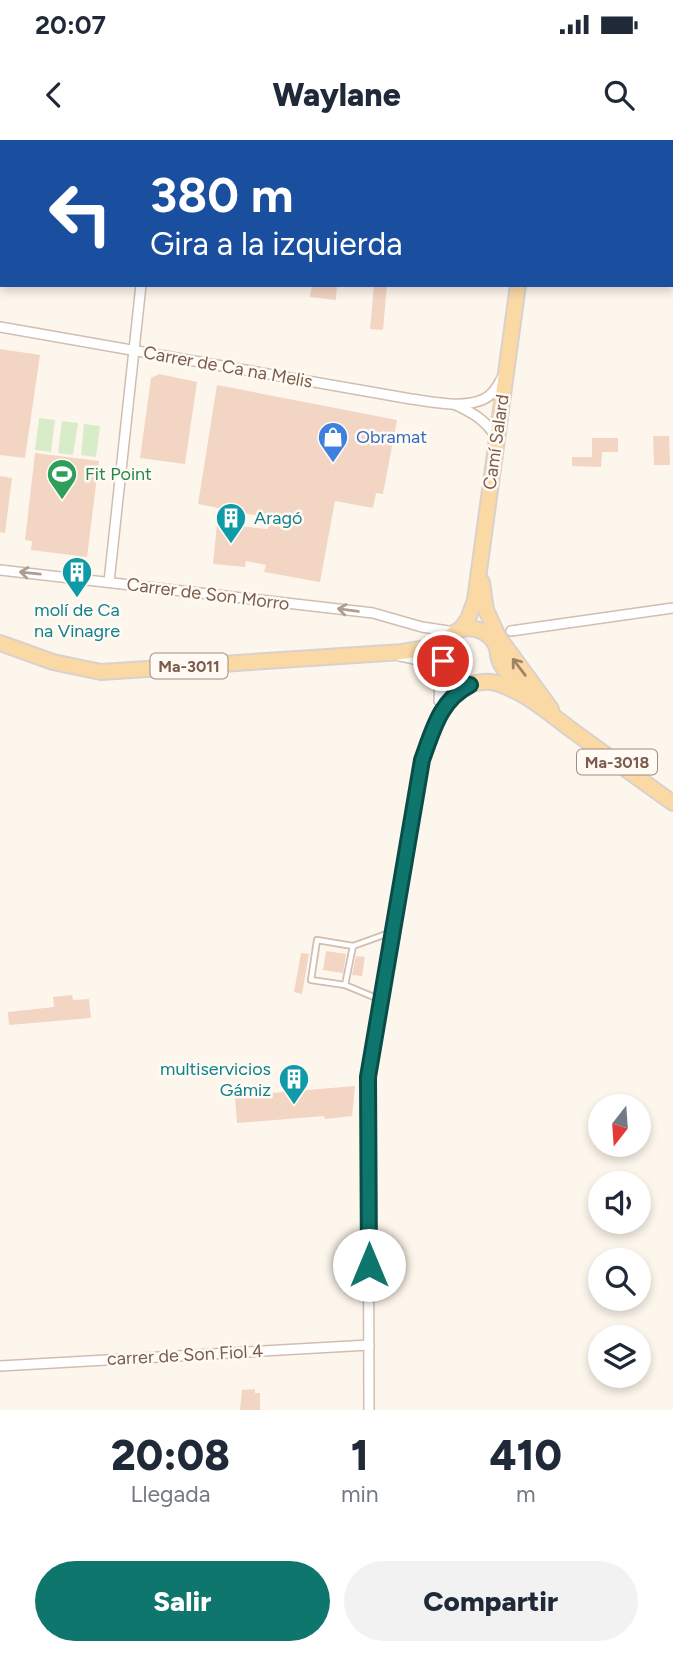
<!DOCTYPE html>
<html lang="es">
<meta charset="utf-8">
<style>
body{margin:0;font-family:Figtree,sans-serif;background:#f2f2f3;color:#1f2937;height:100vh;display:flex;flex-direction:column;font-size:26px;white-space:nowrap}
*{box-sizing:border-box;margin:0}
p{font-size:23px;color:#747a83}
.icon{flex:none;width:38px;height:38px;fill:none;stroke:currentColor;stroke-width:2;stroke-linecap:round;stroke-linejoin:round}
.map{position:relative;height:1270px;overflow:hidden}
.drawer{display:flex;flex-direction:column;background:#fff;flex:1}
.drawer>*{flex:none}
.top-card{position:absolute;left:0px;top:0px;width:674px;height:147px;box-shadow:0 4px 10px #0003;background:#1a4fa0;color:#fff;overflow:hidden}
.needle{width:46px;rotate:197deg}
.buttons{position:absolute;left:588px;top:954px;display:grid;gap:14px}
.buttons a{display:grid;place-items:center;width:63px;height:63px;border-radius:50%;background:#fff;box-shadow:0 4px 10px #0003;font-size:35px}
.pin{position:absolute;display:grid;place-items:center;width:60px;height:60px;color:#fff;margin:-30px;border:4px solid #fff;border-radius:50%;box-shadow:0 2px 7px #0007}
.me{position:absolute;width:77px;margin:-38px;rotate:0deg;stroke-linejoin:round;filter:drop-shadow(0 0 5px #0008)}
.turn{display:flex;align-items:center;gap:24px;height:147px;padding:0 35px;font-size:32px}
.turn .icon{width:91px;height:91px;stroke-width:2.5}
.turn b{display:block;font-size:49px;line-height:60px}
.eta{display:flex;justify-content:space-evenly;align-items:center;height:119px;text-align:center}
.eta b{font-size:42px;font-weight:800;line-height:49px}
.button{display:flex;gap:14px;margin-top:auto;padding:14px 35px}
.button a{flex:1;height:80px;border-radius:42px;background:#0f766e;color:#fff;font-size:28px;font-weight:800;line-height:80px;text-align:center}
.button a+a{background:#f2f2f3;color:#1f2937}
.status{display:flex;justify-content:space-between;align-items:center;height:49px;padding:0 35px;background:#fff;direction:ltr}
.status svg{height:19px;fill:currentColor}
header{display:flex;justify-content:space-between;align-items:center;height:91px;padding:0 35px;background:#fff;font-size:32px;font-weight:800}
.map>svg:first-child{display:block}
.green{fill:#d8ecc9}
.building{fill:#f3d5c3}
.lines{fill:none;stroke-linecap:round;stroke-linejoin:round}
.lane-casing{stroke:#d1beb0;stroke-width:8}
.street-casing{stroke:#d1beb0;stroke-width:12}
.primary-casing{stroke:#dad1cd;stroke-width:18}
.lane{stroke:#fff;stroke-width:4.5}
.street{stroke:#fff;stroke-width:9}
.primary{stroke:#fbd9a5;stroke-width:14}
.oneway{stroke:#af9d94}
.oneway2{stroke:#a18267}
.route-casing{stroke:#0a4d48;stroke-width:18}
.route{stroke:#0f766e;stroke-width:12}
.labels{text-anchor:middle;stroke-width:5;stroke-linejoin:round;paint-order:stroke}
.shield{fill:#fffaf3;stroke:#a28b7f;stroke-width:2}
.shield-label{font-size:16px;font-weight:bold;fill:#7a5c4d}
.street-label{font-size:18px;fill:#7a5c4d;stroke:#fffaf3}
.shop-label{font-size:18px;fill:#366cbe;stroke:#fffaf3;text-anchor:start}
.leisure-label{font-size:18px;fill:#27864d;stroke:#fffaf3;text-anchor:start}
.culture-label{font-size:18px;fill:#0d838f;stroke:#fffaf3;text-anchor:start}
</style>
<div class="status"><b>20:07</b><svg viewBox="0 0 49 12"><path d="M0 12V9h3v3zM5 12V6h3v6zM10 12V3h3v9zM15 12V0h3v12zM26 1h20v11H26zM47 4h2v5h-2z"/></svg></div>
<header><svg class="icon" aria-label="back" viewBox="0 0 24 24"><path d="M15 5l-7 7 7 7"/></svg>Waylane<svg class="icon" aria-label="search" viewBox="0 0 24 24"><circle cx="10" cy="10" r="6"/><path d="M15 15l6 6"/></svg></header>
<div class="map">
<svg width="673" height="1270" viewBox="0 0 673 1270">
<rect width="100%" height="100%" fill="#fdf6ec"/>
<!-- green -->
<g class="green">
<path d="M 39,278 L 55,280 L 51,312 L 35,310 Z"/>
<path d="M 62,281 L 78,283 L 73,315 L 58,313 Z"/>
<path d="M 84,284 L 100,286 L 96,317 L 81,315 Z"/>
</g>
<!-- building -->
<g class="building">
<path d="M 312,145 L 337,145 L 336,160 L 310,157 Z"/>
<path d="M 374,145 L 387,145 L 383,190 L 370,189 Z"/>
<path d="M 0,209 L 40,215 L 25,318 L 0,315 Z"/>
<path d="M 159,234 L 197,242 L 185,324 L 140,318 L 151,238 Z"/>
<path d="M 217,245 L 397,280 L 383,354 L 376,353 L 373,368 L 335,361 L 320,442 L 264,432 L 266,425 L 246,421 L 245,427 L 213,424 L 217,384 L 268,389 L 269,378 L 198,364 Z"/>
<path d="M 653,296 L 669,296 L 670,325 L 654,325 Z"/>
<path d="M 592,298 L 618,298 L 618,312 L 602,312 L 601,327 L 572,326 L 572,317 L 592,317 Z"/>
<path d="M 35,313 L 99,321 L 87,417 L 31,410 L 32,401 L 25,400 Z"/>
<path d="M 0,336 L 12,338 L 5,393 L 0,392 Z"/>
<path d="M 326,811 L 346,814 L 343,833 L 323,830 Z"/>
<path d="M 301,813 L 309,814 L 302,854 L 294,852 Z"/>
<path d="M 356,816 L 365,817 L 362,836 L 352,835 Z"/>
<path d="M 72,855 L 73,860 L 89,859 L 91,878 L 9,885 L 8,872 L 54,867 L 53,857 Z"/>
<path d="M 355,946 L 352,976 L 325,979 L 324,976 L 237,983 L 235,956 Z"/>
<path d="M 255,1249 L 255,1253 L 260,1253 L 260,1270 L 240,1270 L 242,1250 Z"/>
</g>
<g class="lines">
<!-- lane casing -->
<g class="lane-casing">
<g id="lane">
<path d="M 345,845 L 311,840 L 317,800 L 353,806"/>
<path d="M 381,860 L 345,845 L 353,806 L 392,792"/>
</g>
</g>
<!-- street casing -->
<g class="street-casing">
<g id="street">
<path d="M 153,0 L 158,2"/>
<path d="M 183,2 L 184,0"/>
<path d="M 0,187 L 411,259 C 433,262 463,269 484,259 C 493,255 498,246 502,238"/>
<path d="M 456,265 C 475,274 485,280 497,298"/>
<path d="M 0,430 L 373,473 L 422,487 L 455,492"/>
<path d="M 109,442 L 141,145"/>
<path d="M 511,491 L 673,468"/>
<path d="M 400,516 C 429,521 442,529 439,561"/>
<path d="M 444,567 L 456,553 L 470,545"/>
<path d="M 0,1226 L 369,1205"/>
<path d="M 369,1270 L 368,937 L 422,620 C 432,592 449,562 447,533"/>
</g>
</g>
<!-- primary casing -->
<g class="primary-casing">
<g id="primary">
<path d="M 548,2 L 549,0"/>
<path d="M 482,442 L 486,470 L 499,498 L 551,569"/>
<path d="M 460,490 L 468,479 L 475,460 L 518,145"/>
<path d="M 0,503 L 53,522 L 101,532 L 402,512 L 427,508 L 448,498"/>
<path d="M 523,554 C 516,544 507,534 501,524 C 498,519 498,514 497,508 C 492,494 477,486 463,489 C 443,493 436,522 451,536 C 466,551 474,540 491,542 C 498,543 505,546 511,549 C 532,558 550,574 569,588 C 603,613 638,638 673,663"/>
</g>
</g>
<!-- lane -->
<use href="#lane" class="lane"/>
<!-- street -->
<use href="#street" class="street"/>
<!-- primary -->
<use href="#primary" class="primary"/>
</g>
<!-- one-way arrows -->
<defs><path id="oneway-shaft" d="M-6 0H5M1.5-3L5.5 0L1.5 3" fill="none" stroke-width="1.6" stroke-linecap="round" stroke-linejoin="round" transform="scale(1.75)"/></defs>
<g class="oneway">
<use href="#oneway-shaft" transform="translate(30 433) rotate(-174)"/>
<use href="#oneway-shaft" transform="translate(348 470) rotate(-173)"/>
</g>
<use class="oneway2" href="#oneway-shaft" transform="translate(519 527) rotate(-127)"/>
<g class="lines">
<!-- route casing -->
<g class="route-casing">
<path id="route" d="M 369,1125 L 368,937 L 422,620 C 433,590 440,560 470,545 C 455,544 447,535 443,521"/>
</g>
<!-- route -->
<use href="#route" class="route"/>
</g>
<!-- icons -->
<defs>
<g id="shop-pin" transform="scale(1.575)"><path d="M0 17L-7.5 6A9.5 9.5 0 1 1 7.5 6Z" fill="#3f7fe0" stroke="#fffaf3"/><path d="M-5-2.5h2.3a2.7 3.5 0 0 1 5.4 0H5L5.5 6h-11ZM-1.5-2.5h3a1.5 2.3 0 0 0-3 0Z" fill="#fff"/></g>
<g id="stadium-pin" transform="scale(1.575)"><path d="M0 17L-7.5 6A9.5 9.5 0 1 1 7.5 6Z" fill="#2e9e5b" stroke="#fffaf3"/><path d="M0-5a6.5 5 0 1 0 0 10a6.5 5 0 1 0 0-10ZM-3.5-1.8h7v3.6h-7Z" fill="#fff"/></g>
<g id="building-pin" transform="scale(1.575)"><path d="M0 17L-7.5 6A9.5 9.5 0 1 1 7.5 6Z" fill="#0f9aa8" stroke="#fffaf3"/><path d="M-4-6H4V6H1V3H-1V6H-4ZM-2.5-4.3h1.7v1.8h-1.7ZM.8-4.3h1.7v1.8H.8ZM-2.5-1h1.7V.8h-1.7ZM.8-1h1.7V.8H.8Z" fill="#fff"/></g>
</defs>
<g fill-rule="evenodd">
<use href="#shop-pin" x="333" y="297"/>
<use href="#stadium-pin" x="62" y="334"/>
<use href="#building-pin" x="231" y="378"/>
<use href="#building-pin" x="77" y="432"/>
<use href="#building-pin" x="294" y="939"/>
</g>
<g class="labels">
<!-- shield labels -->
<g class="shield">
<rect x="150.5" y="513.5" width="77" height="25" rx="5"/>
<rect x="577" y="609.5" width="80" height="25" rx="5"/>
</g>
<g class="shield-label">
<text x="189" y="532">Ma-3011</text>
<text x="617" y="628">Ma-3018</text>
</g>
<!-- street labels -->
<g class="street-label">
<text transform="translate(228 227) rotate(10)" y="6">Carrer de Ca na Melis</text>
<text transform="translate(496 302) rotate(-82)" y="6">Camí Salard</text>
<text transform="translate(208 454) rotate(7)" y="6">Carrer de Son Morro</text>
<text transform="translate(185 1215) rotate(-3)" y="6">carrer de Son Fiol 4</text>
</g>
<!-- shop labels -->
<g class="shop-label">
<text x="356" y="303">Obramat</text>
</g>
<!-- leisure labels -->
<g class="leisure-label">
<text x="85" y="340">Fit Point</text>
</g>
<!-- culture labels -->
<g class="culture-label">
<text x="254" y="384">Aragó</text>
<text x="77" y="476" text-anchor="middle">molí de Ca<tspan x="77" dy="21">na Vinagre</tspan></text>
<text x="271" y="935" text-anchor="end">multiservicios<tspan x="271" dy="21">Gámiz</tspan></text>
</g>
</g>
</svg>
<div class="buttons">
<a><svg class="needle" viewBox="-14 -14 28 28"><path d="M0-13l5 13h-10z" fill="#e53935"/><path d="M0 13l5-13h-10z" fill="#747a83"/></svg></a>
<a><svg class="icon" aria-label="sound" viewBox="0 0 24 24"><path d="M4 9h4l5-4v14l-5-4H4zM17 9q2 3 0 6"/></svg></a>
<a><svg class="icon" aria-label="search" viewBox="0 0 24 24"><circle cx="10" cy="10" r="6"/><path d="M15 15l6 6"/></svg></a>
<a><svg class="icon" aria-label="layers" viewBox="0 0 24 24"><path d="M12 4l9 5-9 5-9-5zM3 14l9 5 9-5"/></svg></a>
</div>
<div class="pin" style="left:443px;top:521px;background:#d93025"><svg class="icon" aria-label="arrive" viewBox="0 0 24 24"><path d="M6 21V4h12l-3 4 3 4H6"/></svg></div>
<svg class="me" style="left:369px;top:1125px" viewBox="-20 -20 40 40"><circle r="19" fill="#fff"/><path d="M0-13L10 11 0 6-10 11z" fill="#0f766e"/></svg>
<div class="top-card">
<div class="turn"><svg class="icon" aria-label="left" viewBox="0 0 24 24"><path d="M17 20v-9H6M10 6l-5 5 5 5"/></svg><div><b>380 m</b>Gira a la izquierda</div></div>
</div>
</div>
<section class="drawer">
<div class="eta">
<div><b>20:08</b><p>Llegada</p></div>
<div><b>1</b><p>min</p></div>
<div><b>410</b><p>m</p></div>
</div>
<div class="button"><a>Salir</a><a>Compartir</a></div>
</section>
